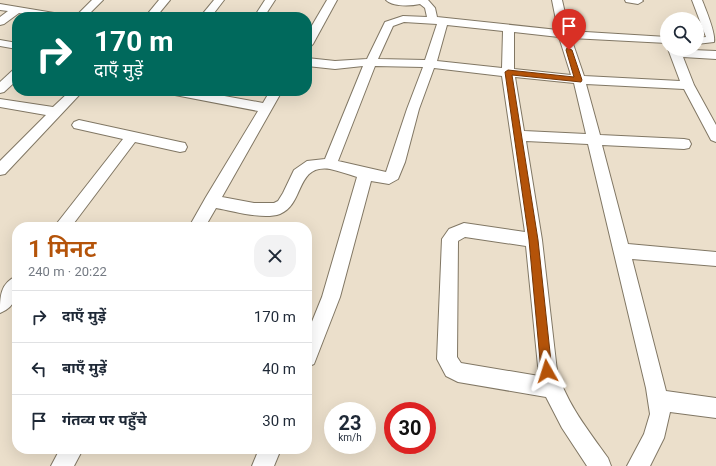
<!DOCTYPE html>
<html lang="hi">
<meta charset="utf-8">
<style>
body{margin:0;font-family:Roboto,"Noto Sans Devanagari",sans-serif;background:#f2f2f3;color:#1f2937;height:100vh;display:flex;flex-direction:column;font-size:15px;white-space:nowrap}
*{box-sizing:border-box;margin:0}
p{font-size:13px;color:#747a83}
.icon{flex:none;width:22px;height:22px;fill:none;stroke:currentColor;stroke-width:2;stroke-linecap:round;stroke-linejoin:round}
.map{position:relative;flex:1;overflow:hidden}
.side{position:absolute;left:12px;top:222px;width:300px;height:232px;display:flex;flex-direction:column;background:#fff;border-radius:16px;box-shadow:0 4px 16px #0002}
.side>*{flex:none}
.top-card{position:absolute;left:12px;top:12px;width:300px;height:84px;border-radius:16px;box-shadow:0 4px 16px #0002;background:#00695c;color:#fff;overflow:hidden}
.buttons{position:absolute;left:660px;top:12px;display:grid;gap:8px}
.buttons a{display:grid;place-items:center;width:44px;height:44px;border-radius:50%;background:#fff;box-shadow:0 4px 16px #0002;font-size:20px}
.speed{position:absolute;left:324px;top:402px;display:flex;gap:8px;font-size:20px;font-weight:700;text-align:center}
.speed>*{display:grid;place-content:center;width:52px;height:52px;border-radius:50%;background:#fff;box-shadow:0 4px 16px #0002;line-height:1}
.speed small{font-size:10px;font-weight:400}
.speed .limit{border:6px solid #d22;background:#fff;color:#111}
.pin{position:absolute;display:grid;place-items:center;width:34px;height:34px;color:#fff;margin:-41px -17px;border-radius:50% 50% 50% 0;rotate:-45deg;box-shadow:0 0 4px #0007}
.pin .icon{rotate:45deg}
.me{position:absolute;width:44px;margin:-22px;rotate:354deg;stroke-linejoin:round;filter:drop-shadow(0 0 3px #0008)}
.turn{display:flex;align-items:center;gap:14px;height:84px;padding:0 16px;font-size:18px}
.turn .icon{width:52px;height:52px;stroke-width:2.5}
.turn b{display:block;font-size:28px;line-height:34px}
.round{display:grid;place-items:center;flex:none;width:42px;height:42px;border-radius:16px;background:#f2f2f3}
.overview{display:flex;align-items:center;justify-content:space-between;height:68px;padding:0 16px}
h1{font-size:24px;font-weight:600;line-height:30px;color:#b45309}
ul{padding:0;list-style:none}
li{display:flex;align-items:center;gap:12px;height:52px;padding:0 16px;border-top:1px solid #e0e1e3}
li div{flex:1}
li b{display:block;font-size:15px}
li em{font-style:normal}
.map>svg:first-child{display:block}
.lines{fill:none;stroke-linecap:round;stroke-linejoin:round}
.minor-casing{stroke:#817764;stroke-width:2}
.minor{fill:#fff;fill-rule:evenodd}
.route{fill:#b45309;stroke:#753606}
</style>
<div class="map">
<svg width="716" height="466" viewBox="0 0 716 466">
<rect width="100%" height="100%" fill="#ebdfcb"/>
<g class="lines">
<!-- minor casing -->
<g class="minor-casing">
<g id="minor">
<path d="M 92,0 L 103,0 L 86,17 L 75,17 Z"/>
<path d="M 159,0 L 170,0 L 156,17 L 145,17 Z"/>
<path d="M 214,0 L 224,0 L 211,17 L 200,17 Z"/>
<path d="M 265,0 L 275,0 L 264,17 L 254,17 Z"/>
<path d="M 327,0 L 337,0 L 313,44 L 311,46 L 307,47 L 307,34 Z"/>
<path d="M 386,0 L 428,0 L 435,8 L 437,17 L 558,30 L 552,0 L 562,0 L 569,31 L 667,37 L 667,43 L 571,38 L 584,76 L 680,81 L 668,49 L 716,51 L 716,59 L 683,57 L 694,85 L 716,125 L 716,142 L 711,140 L 684,89 L 586,84 L 600,135 L 684,139 L 689,140 L 691,144 L 689,148 L 684,149 L 602,145 L 628,244 L 716,252 L 716,266 L 632,259 L 666,391 L 716,398 L 716,418 L 670,412 L 664,438 L 650,466 L 627,466 L 644,434 L 650,414 L 646,388 L 588,144 L 526,141 L 542,240 L 557,371 C 567,404 588,430 608,458 L 611,466 L 587,466 L 562,428 L 546,397 L 458,382 L 446,376 L 437,359 L 442,239 L 449,229 L 464,223 L 525,232 L 502,76 L 434,68 L 419,109 L 405,162 L 398,179 L 389,184 L 371,181 L 340,297 L 314,364 L 307,367 L 307,334 L 322,297 L 357,177 C 348,174 339,171 330,169 C 295,164 305,204 280,214 C 263,220 233,211 216,208 L 205,227 L 189,227 L 206,197 L 258,111 L 175,95 L 171,94 L 169,91 L 197,91 L 263,103 L 270,91 L 282,91 L 222,197 L 254,203 L 274,203 L 278,201 L 283,193 L 294,170 L 307,161 L 325,159 L 363,66 L 335,69 L 307,66 L 307,58 L 335,61 L 367,59 L 385,22 L 403,16 L 427,17 L 425,8 L 420,4 C 411,6 393,7 386,0 ZM 404,22 L 437,24 L 425,60 L 378,59 L 393,26 ZM 447,25 L 503,31 L 502,68 L 437,61 ZM 514,32 L 559,37 L 571,75 L 514,69 ZM 375,66 L 423,67 L 407,109 L 386,172 L 338,161 ZM 515,77 L 574,83 L 586,134 L 524,131 ZM 465,237 L 526,246 L 539,376 L 461,363 L 457,357 L 458,241 Z"/>
<path d="M 625,0 L 642,0 L 643,1 L 638,4 L 626,2 Z"/>
<path d="M 692,0 L 702,0 C 706,10 716,34 714,42 L 697,44 L 697,38 L 706,37 Z"/>
<path d="M 0,4 L 60,14 L 65,17 L 41,17 L 19,13 L 4,24 L 0,25 L 0,17 L 8,11 L 0,10 Z"/>
<path d="M 0,40 L 17,43 L 17,49 L 0,46 Z"/>
<path d="M 17,69 L 17,80 L 4,92 L 0,93 L 0,82 L 13,70 Z"/>
<path d="M 70,91 L 83,91 L 5,174 L 0,175 L 0,161 L 46,115 L 0,107 L 0,99 L 53,107 Z"/>
<path d="M 79,120 L 180,142 L 185,143 L 187,147 L 185,151 L 180,152 L 135,142 L 71,227 L 54,227 L 123,139 L 74,128 L 72,125 L 74,122 Z"/>
<path d="M 17,276 C 17,292 18,306 0,313 C 0,297 0,283 17,276 Z"/>
<path d="M 60,449 L 83,449 L 74,466 L 51,466 Z"/>
<path d="M 259,449 L 281,449 L 274,466 L 252,466 Z"/>
</g>
</g>
<!-- minor -->
<use href="#minor" class="minor"/>
</g>
<!-- route -->
<path class="route" d="M 567,48 L 572,50 L 582,80 L 581,82 L 512,75 L 538,240 L 552,371 L 551,375 L 547,376 L 543,375 L 541,371 L 529,240 L 505,72 L 508,70 L 574,77 L 566,50 Z"/>
</svg>
<div class="buttons">
<a><svg class="icon" aria-label="search" viewBox="0 0 24 24"><circle cx="10" cy="10" r="6"/><path d="M15 15l6 6"/></svg></a>
</div>
<div class="speed"><div>23<small>km/h</small></div><div class="limit">30</div></div>
<div class="pin" style="left:569px;top:50px;background:#d93025"><svg class="icon" aria-label="arrive" viewBox="0 0 24 24"><path d="M6 21V4h12l-3 4 3 4H6"/></svg></div>
<svg class="me" style="left:547px;top:371px" viewBox="-20 -20 40 40"><path d="M0-17L14 15 0 8-14 15z" fill="#b45309" stroke="#fff" stroke-width="4"/></svg>
<div class="top-card">
<div class="turn"><svg class="icon" aria-label="right" viewBox="0 0 24 24"><path d="M7 20v-9h11M14 6l5 5-5 5"/></svg><div><b>170 m</b>दाएँ मुड़ें</div></div>
</div>
<section class="side">
<div class="overview"><div><h1>1 मिनट</h1><p>240 m · 20:22</p></div><a class="round"><svg class="icon" aria-label="close" viewBox="0 0 24 24"><path d="M6 6l12 12M18 6L6 18"/></svg></a></div>
<ul>
<li><svg class="icon" aria-label="right" viewBox="0 0 24 24"><path d="M7 20v-9h11M14 6l5 5-5 5"/></svg><div><b>दाएँ मुड़ें</b></div><em>170 m</em></li>
<li><svg class="icon" aria-label="left" viewBox="0 0 24 24"><path d="M17 20v-9H6M10 6l-5 5 5 5"/></svg><div><b>बाएँ मुड़ें</b></div><em>40 m</em></li>
<li><svg class="icon" aria-label="arrive" viewBox="0 0 24 24"><path d="M6 21V4h12l-3 4 3 4H6"/></svg><div><b>गंतव्य पर पहुँचे</b></div><em>30 m</em></li>
</ul>
</section>
</div>
